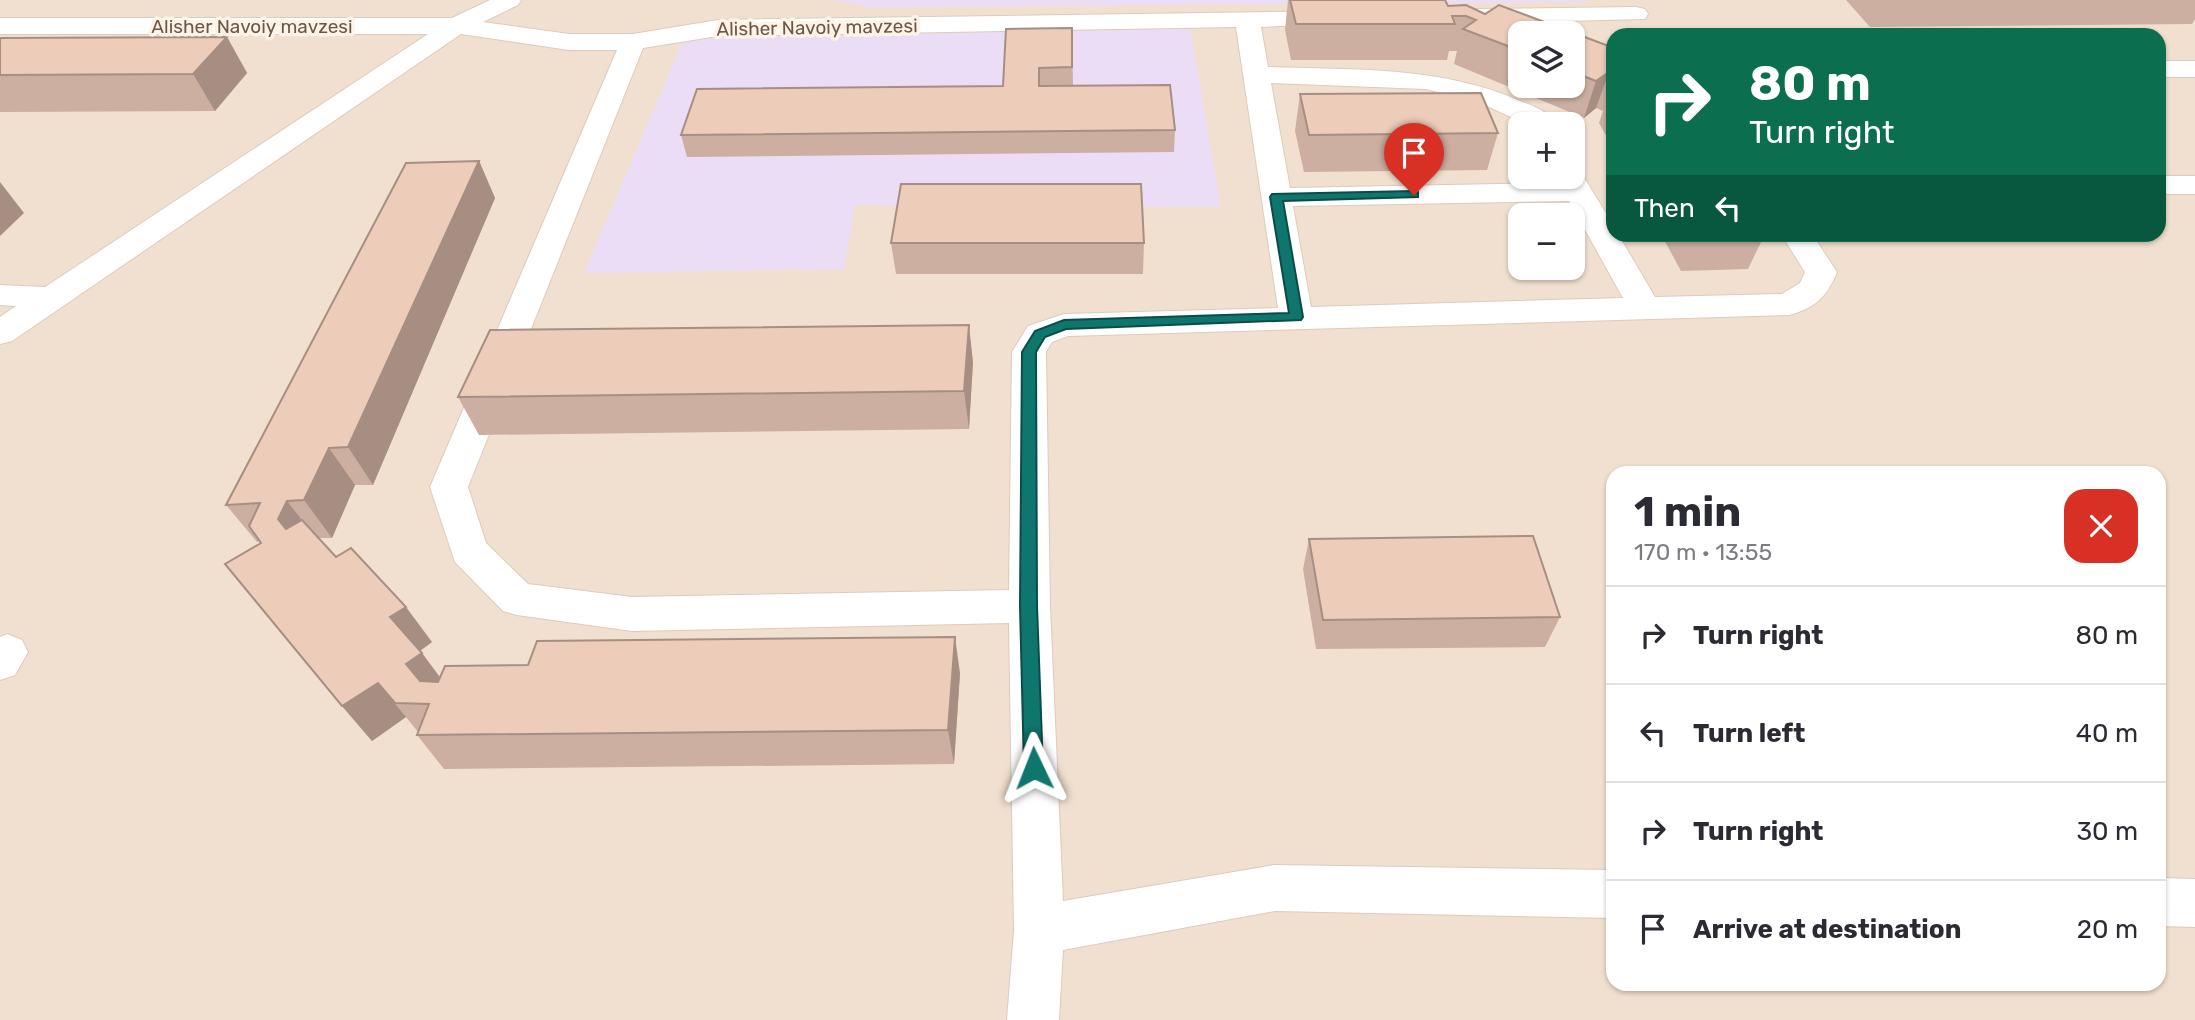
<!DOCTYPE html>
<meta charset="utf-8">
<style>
body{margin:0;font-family:Rubik,sans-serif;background:#f7f7f7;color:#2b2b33;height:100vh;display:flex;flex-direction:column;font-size:26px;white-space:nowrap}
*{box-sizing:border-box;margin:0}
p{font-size:23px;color:#7c7c81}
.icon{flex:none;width:38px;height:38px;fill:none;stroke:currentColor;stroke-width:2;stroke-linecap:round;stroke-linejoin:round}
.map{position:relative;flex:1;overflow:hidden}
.side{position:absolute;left:1606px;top:466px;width:560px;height:525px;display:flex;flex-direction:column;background:#fff;border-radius:21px;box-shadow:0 2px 5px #0004}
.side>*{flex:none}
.guide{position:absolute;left:1606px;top:28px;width:560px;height:214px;border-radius:21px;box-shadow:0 2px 5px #0004;background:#0b6e4f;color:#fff;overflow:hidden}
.buttons{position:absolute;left:1508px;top:21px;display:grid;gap:14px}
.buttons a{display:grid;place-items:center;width:77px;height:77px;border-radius:14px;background:#fff;box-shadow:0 2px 5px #0004;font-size:35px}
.pin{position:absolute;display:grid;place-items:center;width:60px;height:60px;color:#fff;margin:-72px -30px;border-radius:50% 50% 50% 0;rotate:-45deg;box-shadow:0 0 7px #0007}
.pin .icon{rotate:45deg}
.me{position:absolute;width:77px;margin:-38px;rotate:358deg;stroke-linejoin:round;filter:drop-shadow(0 0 5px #0008)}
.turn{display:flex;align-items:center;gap:24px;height:147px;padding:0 28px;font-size:32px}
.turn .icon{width:91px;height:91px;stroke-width:2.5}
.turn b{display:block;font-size:49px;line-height:60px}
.then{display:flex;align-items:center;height:66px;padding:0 28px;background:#0003;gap:14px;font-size:26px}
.round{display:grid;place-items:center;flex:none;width:74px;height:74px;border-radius:21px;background:#f7f7f7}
.overview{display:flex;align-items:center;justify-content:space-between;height:119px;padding:0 28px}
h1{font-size:42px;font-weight:700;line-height:52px}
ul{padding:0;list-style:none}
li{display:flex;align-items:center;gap:21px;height:98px;padding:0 28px;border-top:2px solid #e1e1e2}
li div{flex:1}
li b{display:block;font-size:26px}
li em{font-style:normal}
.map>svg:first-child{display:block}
.residential{fill:#f1e0cf;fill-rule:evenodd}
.education{fill:#ecddf6}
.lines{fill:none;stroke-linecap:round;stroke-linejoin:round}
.minor-casing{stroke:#ddcbbd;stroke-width:2}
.minor{fill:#fff;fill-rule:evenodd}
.wall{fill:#ccafa0;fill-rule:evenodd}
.shaded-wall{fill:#a68f82}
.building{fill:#edccba;stroke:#a68f82;stroke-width:2}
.route{fill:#0f766e;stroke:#0a4d48;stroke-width:2}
.labels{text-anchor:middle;stroke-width:7;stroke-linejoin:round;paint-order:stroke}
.far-street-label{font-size:19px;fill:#6f554a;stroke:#fdf3e6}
</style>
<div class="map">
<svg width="2195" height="1020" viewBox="0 0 2195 1020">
<rect width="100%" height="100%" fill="#faefe0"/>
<!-- residential -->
<path class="residential" d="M 0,0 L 2195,0 L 2195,1020 L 0,1020 ZM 1521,33 L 1573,33 L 1573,86 L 1521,86 ZM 1614,35 L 2160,35 L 2160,234 L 1614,234 ZM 1521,124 L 1573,124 L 1573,177 L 1521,177 ZM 1521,215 L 1573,215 L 1573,268 L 1521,268 ZM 1614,472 L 2160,472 L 2160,984 L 1614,984 Z"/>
<!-- education -->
<g class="education">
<path d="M 831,0 L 1586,0 L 1587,2 L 870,7 Z"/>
<path d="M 1190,29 L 1221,207 L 855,205 L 844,269 L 584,273 L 684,38 Z"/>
</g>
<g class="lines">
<!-- minor casing -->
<g class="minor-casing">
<g id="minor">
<path d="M 490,0 L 521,0 L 518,5 L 483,22 L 569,34 L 633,34 L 718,20 L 1339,11 L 1348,13 L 1351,18 L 1348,23 L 1261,27 L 1268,67 C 1354,70 1441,66 1520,101 C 1535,107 1547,110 1554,124 L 1526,124 L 1476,101 L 1426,89 L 1271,83 L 1290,188 L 1559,183 L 1556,177 L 1573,177 L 1573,169 L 1580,171 L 1614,226 L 1614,234 L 1618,234 L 1655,297 L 1782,294 L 1800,283 L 1805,272 L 1781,234 L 1812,234 L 1837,272 C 1827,297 1815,308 1789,315 L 1068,336 L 1052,342 L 1046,352 L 1050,606 L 1063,901 L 1275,865 L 1614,870 L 1614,918 L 1275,911 L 1063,950 L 1059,1020 L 1007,1020 L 1014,930 L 1009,623 L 632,631 L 517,615 L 503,611 L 455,562 L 430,487 L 617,50 L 569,50 L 461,34 L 12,341 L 0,344 L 0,317 L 16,306 L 0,305 L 0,285 L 45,287 L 428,34 L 0,34 L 0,18 L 452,18 ZM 1236,27 L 1278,308 L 1064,314 L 1028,326 L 1012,352 L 1009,590 L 632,597 L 528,584 L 486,543 L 468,487 L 643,48 L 718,36 ZM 1569,201 L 1623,298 L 1311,307 L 1293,206 Z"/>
<path d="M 1636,7 L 1645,9 L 1648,14 L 1645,19 L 1477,23 L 1468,21 L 1465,16 L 1468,11 L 1477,9 Z"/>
<rect x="2160" y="61" width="35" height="16"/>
<rect x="2160" y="176" width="35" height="18"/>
<path d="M 7,634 L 22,640 L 28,652 L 15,675 L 0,680 L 0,637 Z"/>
<path d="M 2160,878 L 2195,879 L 2195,927 L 2160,926 Z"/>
</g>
</g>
<!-- minor -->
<use href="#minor" class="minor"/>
</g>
<!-- wall -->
<g class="wall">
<path d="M 1288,0 L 1445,0 L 1448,6 L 1466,5 L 1485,14 L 1499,5 L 1614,48 L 1614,150 L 1599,123 L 1603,111 L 1596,108 L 1584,118 L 1454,64 L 1457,51 L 1449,51 L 1447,60 L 1291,60 L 1285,30 ZM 1521,33 L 1573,33 L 1573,86 L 1521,86 Z"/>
<path d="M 1846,0 L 2195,0 L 2195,19 L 2192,24 L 1870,27 Z"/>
<path d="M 1072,28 L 1073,86 L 1175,130 L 1174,152 L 687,157 L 681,135 L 1003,86 Z"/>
<path d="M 227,37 L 247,73 L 215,111 L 0,112 L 0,38 Z"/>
<path d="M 1300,94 L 1498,133 L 1487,170 L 1304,172 L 1295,131 Z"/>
<path d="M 479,161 L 495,198 L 373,485 L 355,485 L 332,538 L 318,538 L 336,557 L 432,642 L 420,651 L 440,678 L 960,673 L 954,764 L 444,769 L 417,735 L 418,732 L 406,717 L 372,741 L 342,706 L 261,543 L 260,541 L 257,542 L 226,505 Z"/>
<path d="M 1661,234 L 1765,234 L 1748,269 L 1681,271 Z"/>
<path d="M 891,243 L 1144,243 L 1143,274 L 896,274 Z"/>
<path d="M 973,362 L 969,429 L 479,435 L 458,397 Z"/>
<path d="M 1309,539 L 1560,617 L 1545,647 L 1316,649 L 1303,569 Z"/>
</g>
<!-- shaded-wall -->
<g class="shaded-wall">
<path d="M 227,37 L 247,73 L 215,111 L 193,74 Z"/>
<path d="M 1609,72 L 1596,108 L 1584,118 L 1596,81 Z"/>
<path d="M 479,161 L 495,198 L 373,485 L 348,447 Z"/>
<path d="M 0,182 L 24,213 L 0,236 Z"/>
<path d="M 969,325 L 973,362 L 969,429 L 964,391 Z"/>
<path d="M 329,448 L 355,485 L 332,538 L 304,500 Z"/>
<path d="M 287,501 L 316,538 L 307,556 L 278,519 Z"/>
<path d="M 406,607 L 432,642 L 417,653 L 390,617 Z"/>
<path d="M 955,637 L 960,673 L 954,764 L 948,730 Z"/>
<path d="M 422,653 L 448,688 L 433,699 L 406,664 Z"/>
<path d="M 378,683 L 406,717 L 372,741 L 342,706 Z"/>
</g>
<!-- building -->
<g class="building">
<path d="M 1290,0 L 1445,0 L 1448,6 L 1466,5 L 1485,14 L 1499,5 L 1614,48 L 1614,74 L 1609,72 L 1596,81 L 1573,72 L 1573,33 L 1521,33 L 1521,51 L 1463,29 L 1476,20 L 1466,16 L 1452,16 L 1455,24 L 1296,24 Z"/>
<path d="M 1072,28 L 1072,67 L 1039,68 L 1039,86 L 1170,85 L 1175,130 L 681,135 L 697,89 L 1003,86 L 1006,29 Z"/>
<path d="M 227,37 L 193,74 L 0,75 L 0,38 Z"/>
<path d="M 1481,93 L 1498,133 L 1309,135 L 1300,94 Z"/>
<path d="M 479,161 L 348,447 L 329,448 L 304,500 L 287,501 L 278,519 L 286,529 L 302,520 L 336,557 L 351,548 L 406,607 L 390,617 L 422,653 L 406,664 L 420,681 L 438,682 L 445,666 L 528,665 L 537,641 L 955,637 L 948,730 L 417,735 L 429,704 L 395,703 L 378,683 L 342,706 L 225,564 L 261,543 L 249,526 L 260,503 L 226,505 L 406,163 Z"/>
<path d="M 901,184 L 1141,184 L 1144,243 L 891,243 Z"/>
<path d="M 969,325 L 964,391 L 458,397 L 490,330 Z"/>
<path d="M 1533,536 L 1560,617 L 1323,620 L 1309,539 Z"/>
</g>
<!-- route -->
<path class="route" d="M 1414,191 L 1418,192 L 1418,197 L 1283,201 L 1303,317 L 1301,320 L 1066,329 L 1045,337 L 1036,352 L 1037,606 L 1043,768 L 1041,774 L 1034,776 L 1027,774 L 1024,768 L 1020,606 L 1022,352 L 1035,331 L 1064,320 L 1289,313 L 1270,197 L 1272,194 Z"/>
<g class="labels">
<!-- far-street labels -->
<g class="far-street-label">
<text x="252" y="33">Alisher Navoiy mavzesi</text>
<text transform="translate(817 27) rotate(-1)" y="7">Alisher Navoiy mavzesi</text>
</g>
</g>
</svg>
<div class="buttons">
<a><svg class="icon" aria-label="layers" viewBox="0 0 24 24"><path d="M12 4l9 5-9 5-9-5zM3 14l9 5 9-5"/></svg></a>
<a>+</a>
<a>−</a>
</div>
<div class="pin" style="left:1414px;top:195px;background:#d93025"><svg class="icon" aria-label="arrive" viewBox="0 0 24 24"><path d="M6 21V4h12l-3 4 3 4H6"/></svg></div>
<svg class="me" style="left:1034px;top:768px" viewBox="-20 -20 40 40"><path d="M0-17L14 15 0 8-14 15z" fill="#0f766e" stroke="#fff" stroke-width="4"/></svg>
<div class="guide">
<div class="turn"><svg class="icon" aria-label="right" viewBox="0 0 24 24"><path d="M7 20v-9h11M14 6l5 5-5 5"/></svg><div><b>80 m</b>Turn right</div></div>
<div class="then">Then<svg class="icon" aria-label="left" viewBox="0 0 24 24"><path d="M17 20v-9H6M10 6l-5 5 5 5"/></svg></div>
</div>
<section class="side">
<div class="overview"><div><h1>1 min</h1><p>170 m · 13:55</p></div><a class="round" style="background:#d93025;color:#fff"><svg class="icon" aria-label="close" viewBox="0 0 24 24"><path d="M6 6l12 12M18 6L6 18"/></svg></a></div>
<ul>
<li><svg class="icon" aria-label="right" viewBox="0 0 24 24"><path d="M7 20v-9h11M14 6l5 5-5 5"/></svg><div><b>Turn right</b></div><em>80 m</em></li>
<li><svg class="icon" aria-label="left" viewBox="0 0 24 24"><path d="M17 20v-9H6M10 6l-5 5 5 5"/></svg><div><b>Turn left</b></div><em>40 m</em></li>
<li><svg class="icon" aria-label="right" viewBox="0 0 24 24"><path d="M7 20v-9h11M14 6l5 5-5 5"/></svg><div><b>Turn right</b></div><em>30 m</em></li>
<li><svg class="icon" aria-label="arrive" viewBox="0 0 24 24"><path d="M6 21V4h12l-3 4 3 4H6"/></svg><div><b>Arrive at destination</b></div><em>20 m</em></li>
</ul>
</section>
</div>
